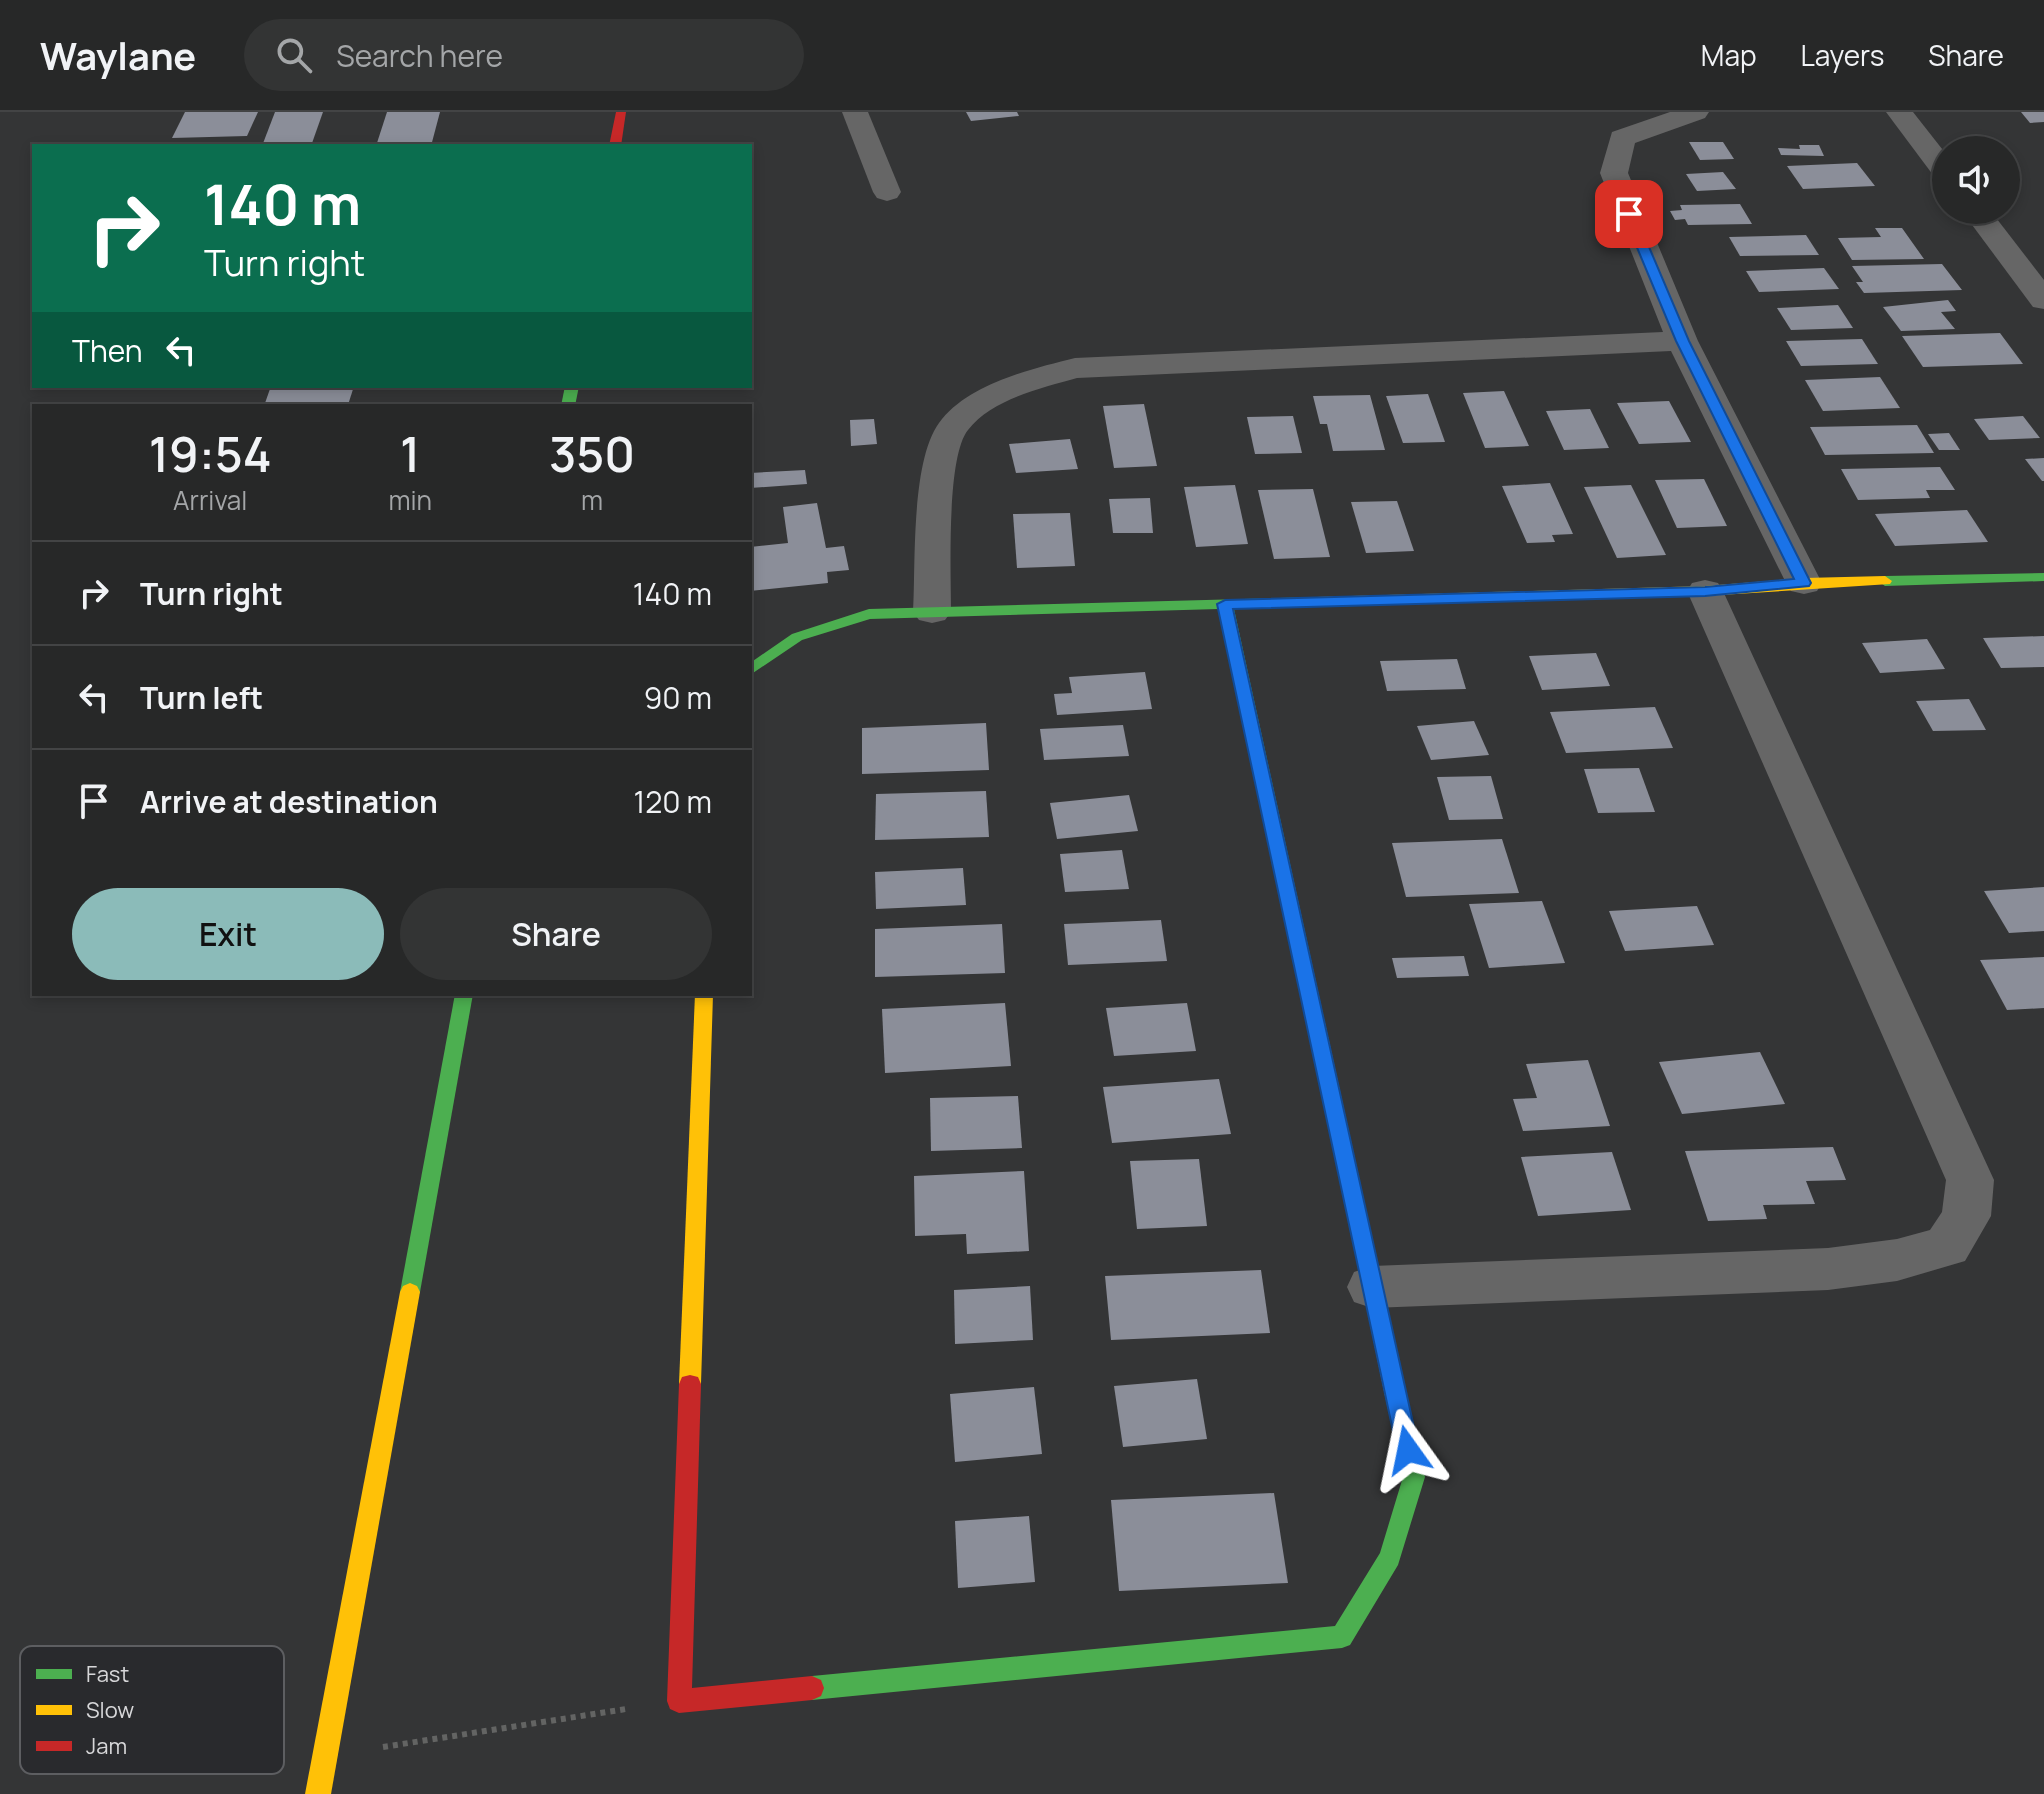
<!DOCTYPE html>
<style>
body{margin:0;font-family:Manrope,sans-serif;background:#333434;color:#f1f3f6;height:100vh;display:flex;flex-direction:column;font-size:30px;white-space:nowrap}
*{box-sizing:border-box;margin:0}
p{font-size:26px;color:#a4a6a8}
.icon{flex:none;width:44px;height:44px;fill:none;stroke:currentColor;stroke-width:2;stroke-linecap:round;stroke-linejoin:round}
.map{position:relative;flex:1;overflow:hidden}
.details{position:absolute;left:32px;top:292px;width:720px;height:592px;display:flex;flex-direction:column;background:#272828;border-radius:0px;box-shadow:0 4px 12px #0003,0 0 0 2px #434445}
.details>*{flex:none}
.guide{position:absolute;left:32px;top:32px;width:720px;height:244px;border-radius:0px;box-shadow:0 4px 12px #0003,0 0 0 2px #434445;background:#0b6e4f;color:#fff;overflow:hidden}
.fabs{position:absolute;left:1932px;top:24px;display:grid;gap:16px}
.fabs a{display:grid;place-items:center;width:88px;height:88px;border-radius:50%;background:#272828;box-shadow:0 4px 12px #0003,0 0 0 2px #434445;font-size:40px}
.pin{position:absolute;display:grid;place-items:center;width:68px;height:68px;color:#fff;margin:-34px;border-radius:16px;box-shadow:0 4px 12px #0006}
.me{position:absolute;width:88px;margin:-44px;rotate:348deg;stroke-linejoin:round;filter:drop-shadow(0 0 6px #0008)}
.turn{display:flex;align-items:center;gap:28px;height:168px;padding:0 40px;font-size:36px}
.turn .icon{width:104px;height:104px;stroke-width:2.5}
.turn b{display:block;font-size:56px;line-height:68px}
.then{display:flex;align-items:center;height:76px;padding:0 40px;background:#0003;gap:16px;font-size:30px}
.eta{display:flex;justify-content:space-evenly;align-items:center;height:136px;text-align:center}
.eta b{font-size:48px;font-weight:600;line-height:56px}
.action{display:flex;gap:16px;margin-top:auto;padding:16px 40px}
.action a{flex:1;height:92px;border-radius:48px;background:#8bbbb9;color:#111;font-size:32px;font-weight:600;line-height:92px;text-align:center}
.action a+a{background:#333434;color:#f1f3f6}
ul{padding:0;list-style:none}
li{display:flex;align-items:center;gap:24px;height:104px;padding:0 40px;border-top:2px solid #434445}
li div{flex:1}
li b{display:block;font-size:30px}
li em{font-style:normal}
header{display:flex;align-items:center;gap:48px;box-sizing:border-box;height:112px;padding:0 40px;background:#272828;border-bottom:2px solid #434445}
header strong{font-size:38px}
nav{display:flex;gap:44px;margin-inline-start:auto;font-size:28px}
.search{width:560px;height:72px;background:#333434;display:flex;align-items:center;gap:20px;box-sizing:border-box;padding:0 28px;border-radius:44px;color:#a4a6a8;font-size:30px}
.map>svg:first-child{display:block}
.building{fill:#8b8e99}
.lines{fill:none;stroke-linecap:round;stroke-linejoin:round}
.path{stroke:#636463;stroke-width:6;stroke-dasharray:5 5;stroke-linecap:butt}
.street{fill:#666;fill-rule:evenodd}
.fast{fill:#4caf50;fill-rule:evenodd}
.slow{fill:#ffc107;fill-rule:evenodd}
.jam{fill:#c62828;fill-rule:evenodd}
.route{fill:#1a73e8;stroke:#114b97;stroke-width:2}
.key{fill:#292a2d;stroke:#5d5e61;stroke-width:2}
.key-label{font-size:22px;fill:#d7d7d9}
</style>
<header>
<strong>Waylane</strong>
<div class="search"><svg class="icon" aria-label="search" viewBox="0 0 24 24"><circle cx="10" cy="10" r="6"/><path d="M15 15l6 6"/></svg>Search here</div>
<nav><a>Map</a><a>Layers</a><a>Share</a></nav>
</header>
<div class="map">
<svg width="2044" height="1682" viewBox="0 0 2044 1682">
<rect width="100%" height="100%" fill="#343536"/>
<!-- building -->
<g class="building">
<path d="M 185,0 L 258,0 L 247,24 L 172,26 Z"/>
<path d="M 275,0 L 323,0 L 311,34 L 262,34 Z"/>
<path d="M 387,0 L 440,0 L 431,34 L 376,34 Z"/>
<path d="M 966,0 L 1017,0 L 1019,4 L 971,9 Z"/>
<path d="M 2021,0 L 2044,0 L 2044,10 L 2030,11 Z"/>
<path d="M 1689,30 L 1723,30 L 1734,47 L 1700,48 Z"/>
<path d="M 1799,33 L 1819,33 L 1824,44 L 1781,43 L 1778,36 L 1800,37 Z"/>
<path d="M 1857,51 L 1875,74 L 1803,77 L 1787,54 Z"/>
<path d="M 1723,60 L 1736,77 L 1697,79 L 1686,62 Z"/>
<path d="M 1740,92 L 1752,112 L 1688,113 L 1685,107 L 1675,108 L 1670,99 L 1682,98 L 1680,93 Z"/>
<path d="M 1875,116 L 1902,116 L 1924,147 L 1852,148 L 1838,126 L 1881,125 Z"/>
<path d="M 1806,123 L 1819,143 L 1740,144 L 1729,125 Z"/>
<path d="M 1942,152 L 1962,178 L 1864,181 L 1856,170 L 1863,170 L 1852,154 Z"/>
<path d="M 1824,156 L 1839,177 L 1759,180 L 1746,159 Z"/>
<path d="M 1948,188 L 1956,199 L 1941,200 L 1955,217 L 1901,219 L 1883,195 Z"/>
<path d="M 1838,193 L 1853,216 L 1791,218 L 1777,196 Z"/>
<path d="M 2000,221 L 2023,252 L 1923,255 L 1902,224 Z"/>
<path d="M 1862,227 L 1878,252 L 1801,254 L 1786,229 Z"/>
<path d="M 1880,265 L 1900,296 L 1823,299 L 1805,268 Z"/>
<path d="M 271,274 L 354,274 L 348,293 L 264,294 Z"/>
<path d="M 1504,279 L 1529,334 L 1485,336 L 1463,281 Z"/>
<path d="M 1428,282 L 1445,330 L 1403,331 L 1386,284 Z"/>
<path d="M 1370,283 L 1385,338 L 1333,339 L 1327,312 L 1320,312 L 1313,284 Z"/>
<path d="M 1669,289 L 1691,330 L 1639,332 L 1617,291 Z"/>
<path d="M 1144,292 L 1157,354 L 1114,356 L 1103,294 Z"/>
<path d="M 1590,297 L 1609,336 L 1564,338 L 1546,299 Z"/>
<path d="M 1293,304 L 1302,341 L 1255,342 L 1247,305 Z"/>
<path d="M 2023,304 L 2040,326 L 1989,328 L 1974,307 Z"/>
<path d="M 874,307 L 877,332 L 851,334 L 850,308 Z"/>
<path d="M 1917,313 L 1934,341 L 1825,343 L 1810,315 Z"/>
<path d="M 1949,321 L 1960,338 L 1939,338 L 1928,322 Z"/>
<path d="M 1070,327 L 1078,357 L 1016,361 L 1009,332 Z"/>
<path d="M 2044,346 L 2044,369 L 2042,369 L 2025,347 Z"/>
<path d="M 1940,355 L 1955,378 L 1926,378 L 1930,386 L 1858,388 L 1841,357 Z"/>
<path d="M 805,358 L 807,372 L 750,376 L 750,361 Z"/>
<path d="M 1704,367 L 1727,414 L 1677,416 L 1655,368 Z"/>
<path d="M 1550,371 L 1573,422 L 1552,423 L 1555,430 L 1527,431 L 1502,374 Z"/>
<path d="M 1235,373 L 1248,432 L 1196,435 L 1184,375 Z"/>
<path d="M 1631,373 L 1666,443 L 1617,446 L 1584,375 Z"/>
<path d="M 1313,377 L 1330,445 L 1274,447 L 1258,378 Z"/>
<path d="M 1150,386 L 1153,421 L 1113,421 L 1109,387 Z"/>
<path d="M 1397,389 L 1414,439 L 1366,441 L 1351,390 Z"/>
<path d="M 817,391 L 826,436 L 844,434 L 849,458 L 827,460 L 828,471 L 750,479 L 750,435 L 788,431 L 783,395 Z"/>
<path d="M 1967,398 L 1988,430 L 1895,434 L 1875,402 Z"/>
<path d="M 1070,401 L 1075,454 L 1017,456 L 1013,402 Z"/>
<path d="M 2044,524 L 2044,555 L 2001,556 L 1983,526 Z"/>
<path d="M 1927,527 L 1945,557 L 1880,561 L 1862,531 Z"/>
<path d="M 1596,541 L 1610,574 L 1542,578 L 1529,544 Z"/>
<path d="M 1457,547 L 1466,577 L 1387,579 L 1380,549 Z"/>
<path d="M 1145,560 L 1152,597 L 1057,603 L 1054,582 L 1072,581 L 1069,565 Z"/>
<path d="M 1969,587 L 1986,618 L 1933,619 L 1916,589 Z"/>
<path d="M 1655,595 L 1673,636 L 1566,641 L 1550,600 Z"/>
<path d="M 1474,609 L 1489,643 L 1431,648 L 1417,614 Z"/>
<path d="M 986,611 L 989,658 L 862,662 L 862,616 Z"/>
<path d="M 1123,613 L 1129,644 L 1044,648 L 1040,617 Z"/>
<path d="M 1639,656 L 1655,700 L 1598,701 L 1584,657 Z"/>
<path d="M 1491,664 L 1503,707 L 1449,708 L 1437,665 Z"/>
<path d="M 986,679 L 989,725 L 875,728 L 876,682 Z"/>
<path d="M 1129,683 L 1138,719 L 1057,727 L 1050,691 Z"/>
<path d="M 1502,727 L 1519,781 L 1406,785 L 1392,731 Z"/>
<path d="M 1122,738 L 1129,777 L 1065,780 L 1060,742 Z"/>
<path d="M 963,756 L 966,793 L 876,797 L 875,760 Z"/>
<path d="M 2044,775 L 2044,819 L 2009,821 L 1984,779 Z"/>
<path d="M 1542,789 L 1565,851 L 1489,856 L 1469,792 Z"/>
<path d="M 1697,794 L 1714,833 L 1625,839 L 1609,799 Z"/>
<path d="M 1161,808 L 1167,849 L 1068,853 L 1064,812 Z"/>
<path d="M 1002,812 L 1005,861 L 875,865 L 875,817 Z"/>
<path d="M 1464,844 L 1469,864 L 1397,866 L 1392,846 Z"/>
<path d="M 2044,845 L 2044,896 L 2007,898 L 1980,848 Z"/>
<path d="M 1005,891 L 1011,954 L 885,961 L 882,897 Z"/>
<path d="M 1187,891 L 1196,939 L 1114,944 L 1106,896 Z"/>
<path d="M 1760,940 L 1785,992 L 1682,1002 L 1659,950 Z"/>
<path d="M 1588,948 L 1610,1014 L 1523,1019 L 1513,987 L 1537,986 L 1526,952 Z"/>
<path d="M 1219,967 L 1231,1022 L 1112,1031 L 1103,975 Z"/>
<path d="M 1018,984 L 1022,1036 L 931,1039 L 930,986 Z"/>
<path d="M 1833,1035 L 1846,1068 L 1806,1069 L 1815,1092 L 1763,1093 L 1767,1107 L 1708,1109 L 1685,1039 Z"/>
<path d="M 1612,1040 L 1631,1098 L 1538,1104 L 1521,1045 Z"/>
<path d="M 1199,1047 L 1207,1114 L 1137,1117 L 1130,1049 Z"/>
<path d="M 1024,1059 L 1029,1139 L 967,1142 L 966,1122 L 915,1124 L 914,1064 Z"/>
<path d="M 1261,1158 L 1270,1221 L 1111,1228 L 1105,1164 Z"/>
<path d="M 1030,1174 L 1033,1228 L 955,1232 L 954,1178 Z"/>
<path d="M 1197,1267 L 1207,1327 L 1123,1335 L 1114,1274 Z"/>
<path d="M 1034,1275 L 1042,1342 L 955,1350 L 950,1282 Z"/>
<path d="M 1274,1381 L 1288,1471 L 1119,1479 L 1111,1388 Z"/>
<path d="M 1029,1404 L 1035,1470 L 958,1476 L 955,1409 Z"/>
</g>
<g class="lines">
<!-- path -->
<path class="path" d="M 383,1635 L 626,1597"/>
<!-- street -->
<g class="street">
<path d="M 842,0 L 868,0 L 901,80 L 897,86 L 887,89 L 877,86 L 873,80 Z"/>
<path d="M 1670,0 L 1709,0 L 1705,6 L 1635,31 L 1628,61 L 1698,229 L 1822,471 L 1817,479 L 1804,482 L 1791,479 L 1786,471 L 1671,239 L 1077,266 C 1042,276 992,287 968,318 C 946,345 951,462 951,500 L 945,508 L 932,511 L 919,508 L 913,500 C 916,452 910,344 942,307 C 972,271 1031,257 1075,246 L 1663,220 L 1600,61 L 1612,20 Z"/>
<path d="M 1886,0 L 1913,0 L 1946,42 L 1946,69 L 1936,67 Z"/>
<path d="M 1961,98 L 1990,98 L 2044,168 L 2044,197 L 2033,195 Z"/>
<path d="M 1705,468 L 1718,471 L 1723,479 L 1994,1068 L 1991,1104 L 1965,1149 L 1897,1169 L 1828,1178 L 1372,1196 L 1354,1190 L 1347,1175 L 1354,1160 L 1372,1154 L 1828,1136 L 1897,1127 L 1930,1118 L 1942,1100 L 1946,1068 L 1687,479 L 1692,471 Z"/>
</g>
<!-- fast -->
<g class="fast">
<path d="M 565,274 L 579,274 L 575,294 L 561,294 Z"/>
<path d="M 2044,461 L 2044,469 L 1885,474 L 1878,469 L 1885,464 Z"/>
<path d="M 1317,485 L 1325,490 L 1322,493 L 1234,497 L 1325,911 L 1323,916 L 1309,916 L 1307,911 L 1219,497 L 870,507 L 802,528 L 750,563 L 750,551 L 792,522 L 869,497 Z"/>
<path d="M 455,882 L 473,882 L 420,1180 L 417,1186 L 410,1189 L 403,1186 L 400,1180 Z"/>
<path d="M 1396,1274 L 1404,1277 L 1407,1284 L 1425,1365 L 1398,1453 L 1350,1533 L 1342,1536 L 812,1588 L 803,1584 L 800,1576 L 803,1568 L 812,1564 L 1335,1514 L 1380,1441 L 1403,1365 L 1385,1284 L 1388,1277 Z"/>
</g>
<!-- slow -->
<g class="slow">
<path d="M 1885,464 L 1892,469 L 1890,472 L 1705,484 L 1317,495 L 1309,490 L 1317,485 L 1705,474 L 1804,466 Z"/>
<path d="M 695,882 L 713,882 L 701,1272 L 698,1279 L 690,1281 L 682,1279 L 679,1272 Z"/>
<path d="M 1316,904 L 1323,906 L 1325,911 L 1407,1284 L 1404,1291 L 1396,1294 L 1388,1291 L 1385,1284 L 1307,911 L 1309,906 Z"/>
<path d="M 410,1171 L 417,1174 L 420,1180 L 331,1682 L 305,1682 L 400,1180 L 403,1174 Z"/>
</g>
<!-- jam -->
<g class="jam">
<path d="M 616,0 L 626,0 L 621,34 L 609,34 Z"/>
<path d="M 690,1263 L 698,1265 L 701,1272 L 692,1576 L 812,1564 L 821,1568 L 824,1576 L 821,1584 L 812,1588 L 679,1601 L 670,1597 L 667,1589 L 679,1272 L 682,1265 Z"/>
</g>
</g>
<!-- route -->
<path class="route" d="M 1629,98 L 1635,102 L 1689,229 L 1811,471 L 1809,474 L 1705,484 L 1233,497 L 1419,1338 L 1416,1345 L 1408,1348 L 1400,1345 L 1397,1338 L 1217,492 L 1225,488 L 1705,475 L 1794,467 L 1676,229 L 1623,102 Z"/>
<!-- legend -->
<rect x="20" y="1534" width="264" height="128" rx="12" class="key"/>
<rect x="36" y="1557" width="36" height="10" fill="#4caf50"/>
<rect x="36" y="1593" width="36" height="10" fill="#ffc107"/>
<rect x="36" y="1629" width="36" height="10" fill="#c62828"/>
<g class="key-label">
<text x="86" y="1570">Fast</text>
<text x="86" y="1606">Slow</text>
<text x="86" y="1642">Jam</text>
</g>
</svg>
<div class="fabs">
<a><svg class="icon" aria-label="sound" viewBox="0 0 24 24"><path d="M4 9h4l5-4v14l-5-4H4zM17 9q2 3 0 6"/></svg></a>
</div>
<div class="pin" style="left:1629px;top:102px;background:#d93025"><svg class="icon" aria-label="arrive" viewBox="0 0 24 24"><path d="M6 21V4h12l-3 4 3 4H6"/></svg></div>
<svg class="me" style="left:1408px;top:1338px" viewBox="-20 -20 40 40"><path d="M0-17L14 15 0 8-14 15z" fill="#1a73e8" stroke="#fff" stroke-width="4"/></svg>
<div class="guide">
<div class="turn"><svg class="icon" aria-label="right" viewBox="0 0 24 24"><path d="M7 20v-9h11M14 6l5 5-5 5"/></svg><div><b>140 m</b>Turn right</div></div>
<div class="then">Then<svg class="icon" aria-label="left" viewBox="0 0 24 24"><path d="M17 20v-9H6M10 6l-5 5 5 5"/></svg></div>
</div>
<section class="details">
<div class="eta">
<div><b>19:54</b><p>Arrival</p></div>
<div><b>1</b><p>min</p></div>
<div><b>350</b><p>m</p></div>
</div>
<ul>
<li><svg class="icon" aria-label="right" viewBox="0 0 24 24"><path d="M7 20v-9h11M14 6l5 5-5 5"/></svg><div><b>Turn right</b></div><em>140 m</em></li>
<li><svg class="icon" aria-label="left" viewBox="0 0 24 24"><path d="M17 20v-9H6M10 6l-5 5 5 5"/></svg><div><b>Turn left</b></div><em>90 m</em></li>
<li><svg class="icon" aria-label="arrive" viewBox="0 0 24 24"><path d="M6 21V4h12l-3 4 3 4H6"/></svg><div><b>Arrive at destination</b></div><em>120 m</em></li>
</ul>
<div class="action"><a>Exit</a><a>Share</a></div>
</section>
</div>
